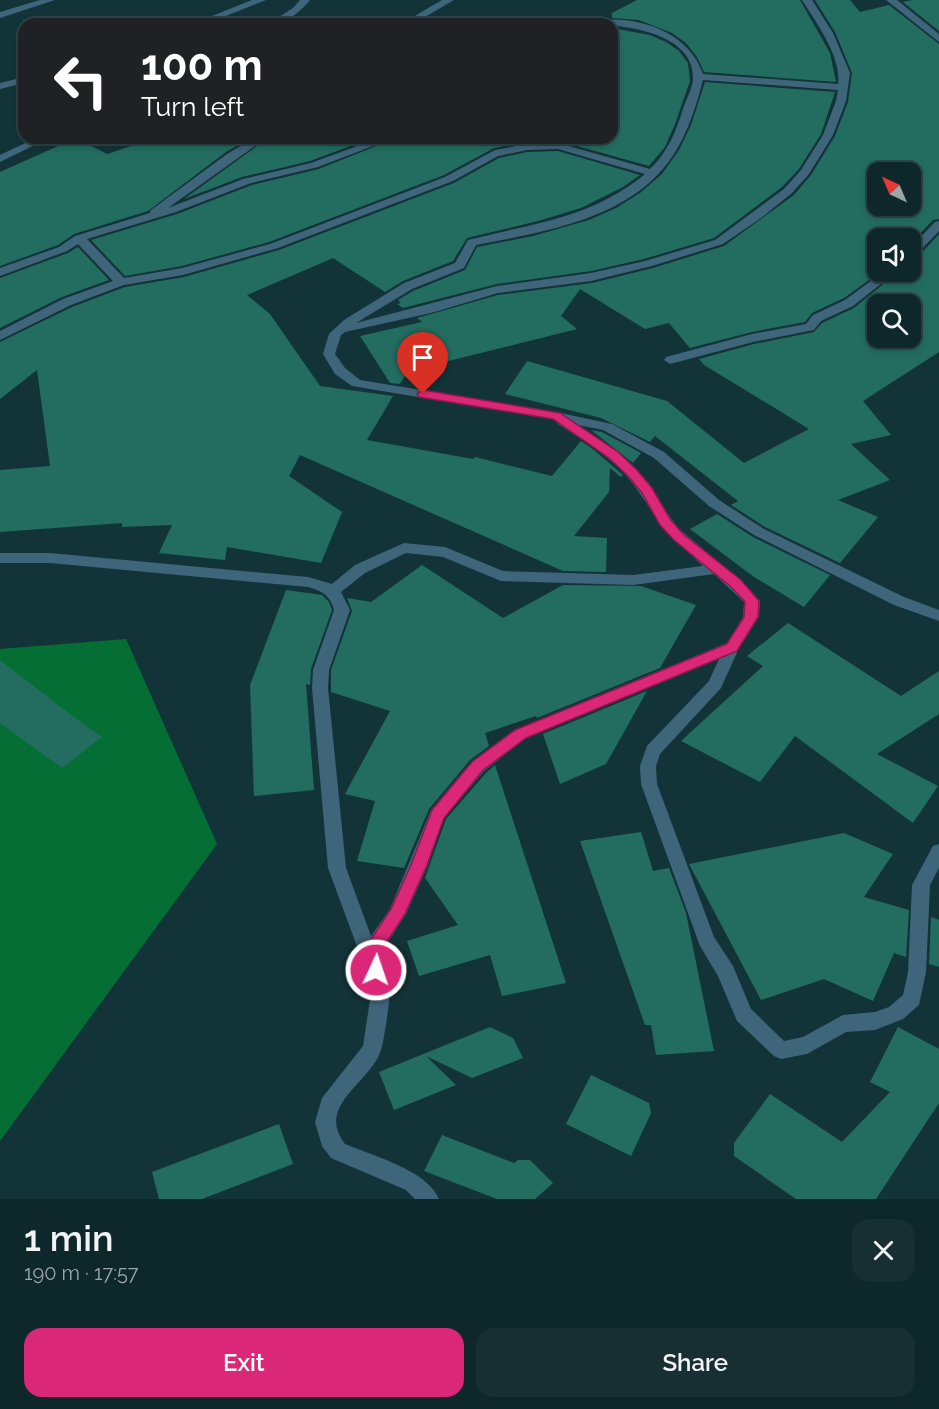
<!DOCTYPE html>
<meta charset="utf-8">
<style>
body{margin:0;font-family:Raleway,sans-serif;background:#172f33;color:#f1f3f6;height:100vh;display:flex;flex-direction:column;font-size:22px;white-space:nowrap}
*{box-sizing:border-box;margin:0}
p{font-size:20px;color:#9ba5a9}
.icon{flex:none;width:33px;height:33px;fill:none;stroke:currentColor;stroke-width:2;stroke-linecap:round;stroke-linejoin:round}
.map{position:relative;height:1199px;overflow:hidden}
.details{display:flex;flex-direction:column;background:#0e272b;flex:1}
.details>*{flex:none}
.guide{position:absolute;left:18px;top:18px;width:600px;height:126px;border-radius:18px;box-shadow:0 3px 9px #0003,0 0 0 2px #2e4447;background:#202124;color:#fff;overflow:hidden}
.needle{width:39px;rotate:316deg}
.fabs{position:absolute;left:867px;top:162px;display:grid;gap:12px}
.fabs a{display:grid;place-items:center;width:54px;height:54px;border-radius:12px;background:#0e272b;box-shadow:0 3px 9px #0003,0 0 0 2px #2e4447;font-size:30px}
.pin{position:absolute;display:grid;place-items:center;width:51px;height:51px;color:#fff;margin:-62px -26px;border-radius:50% 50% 50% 0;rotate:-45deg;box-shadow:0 0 6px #0007}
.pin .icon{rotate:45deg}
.me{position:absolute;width:66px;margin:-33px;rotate:3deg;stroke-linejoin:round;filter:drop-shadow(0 0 4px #0008)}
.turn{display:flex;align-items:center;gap:21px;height:126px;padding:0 24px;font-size:27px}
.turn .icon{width:78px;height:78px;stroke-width:2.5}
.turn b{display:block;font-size:42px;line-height:51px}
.round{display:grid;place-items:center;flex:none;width:63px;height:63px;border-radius:18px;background:#172f33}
.head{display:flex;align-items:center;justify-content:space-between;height:102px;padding:0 24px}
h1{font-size:36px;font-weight:600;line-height:45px}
.primary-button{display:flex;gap:12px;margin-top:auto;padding:12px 24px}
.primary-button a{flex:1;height:69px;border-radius:18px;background:#db2777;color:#fff;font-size:24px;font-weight:600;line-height:69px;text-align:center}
.primary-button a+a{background:#172f33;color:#f1f3f6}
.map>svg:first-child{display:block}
.forest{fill:#056e34}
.building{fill:#236d60;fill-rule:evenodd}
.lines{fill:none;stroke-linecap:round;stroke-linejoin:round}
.street{fill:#3f657b;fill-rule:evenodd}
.route{fill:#db2777;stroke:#8e194d;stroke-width:1.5}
</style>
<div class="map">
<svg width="939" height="1199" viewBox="0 0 939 1199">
<rect width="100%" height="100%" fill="#123439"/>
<!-- forest -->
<path class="forest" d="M 126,639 L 217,844 L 0,1141 L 0,649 Z"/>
<!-- building -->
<g class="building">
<path d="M 637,0 L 800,0 L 830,53 L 836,82 L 704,72 L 697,57 L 686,43 L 672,33 L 639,20 L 612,18 L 612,13 Z"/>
<path d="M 815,0 L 850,0 L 860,12 L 889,5 L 939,44 L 939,219 L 933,220 L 910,244 L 910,238 L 878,238 L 878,272 L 880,272 L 844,298 L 812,313 L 805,322 L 752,332 L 690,348 L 669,323 L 645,329 L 580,289 L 561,316 L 577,329 L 408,371 L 400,384 L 390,383 L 360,336 L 422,322 L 417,318 L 498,295 L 592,283 L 653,268 L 724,246 L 794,195 L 811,175 L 835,136 L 848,102 L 852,73 L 835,32 ZM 878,172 L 910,172 L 910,206 L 878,206 Z"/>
<path d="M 912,0 L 939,0 L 939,31 L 903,2 Z"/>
<path d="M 612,28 L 650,35 L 666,42 L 679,51 L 688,63 L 690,81 L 675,124 L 665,147 L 649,166 L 559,141 L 527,142 L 494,148 L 444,175 L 269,242 L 182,266 L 125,276 L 91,240 L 177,214 L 252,185 L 319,169 L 396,138 L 612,138 Z"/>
<path d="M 705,82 L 835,92 L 821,134 L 799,169 L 782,187 L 714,238 L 644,259 L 591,271 L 497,284 L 403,308 L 397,304 L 401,303 L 398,300 L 413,291 L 465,270 L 477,247 L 533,236 L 589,220 L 616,208 L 640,193 L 662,174 L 679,150 L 691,125 Z"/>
<path d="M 76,138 L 107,154 L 155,138 L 250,138 L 226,152 L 148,211 L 74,234 L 58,245 L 0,266 L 0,172 Z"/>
<path d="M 268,138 L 372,138 L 310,161 L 242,177 L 184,199 Z"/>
<path d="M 558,151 L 640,175 L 623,187 L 581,208 L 538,221 L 467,238 L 453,261 L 403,281 L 385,292 L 333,258 L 247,295 L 270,314 L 320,386 L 393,396 L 367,440 L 473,459 L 475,457 L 552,476 L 581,441 L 594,450 L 623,475 L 621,477 L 610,468 L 609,492 L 574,536 L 607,538 L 606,572 L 563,571 L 300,455 L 289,476 L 342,512 L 321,563 L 227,547 L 225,560 L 159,553 L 172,525 L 122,527 L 122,523 L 0,532 L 0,470 L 50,466 L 37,370 L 0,399 L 0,342 L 72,307 L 125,287 L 184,277 L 279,250 L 454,183 L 499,158 L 527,152 Z"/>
<path d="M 939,234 L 939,352 L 863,401 L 891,435 L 851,444 L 890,480 L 838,500 L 878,517 L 840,563 L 765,527 L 731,505 L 738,501 L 655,436 L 650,442 L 601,418 L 505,394 L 527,361 L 667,401 L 744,463 L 809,429 L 704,365 L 699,359 L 754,344 L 814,332 L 822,323 L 854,308 L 898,272 L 910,272 L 910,260 L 916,259 ZM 878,304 L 910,304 L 910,338 L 878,338 Z"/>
<path d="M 78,247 L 109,280 L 62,297 L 0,328 L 0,278 L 68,253 Z"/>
<path d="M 591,430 L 602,432 L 641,453 L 633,463 Z"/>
<path d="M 717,514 L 753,537 L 830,575 L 804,607 L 754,577 L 690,529 Z"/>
<path d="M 422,565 L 503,618 L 563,585 L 641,586 L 696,605 L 660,668 L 537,718 L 536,716 L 485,733 L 489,746 L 470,760 L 429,809 L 404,868 L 357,861 L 375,801 L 345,794 L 390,711 L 331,692 L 331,670 L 352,611 L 347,598 L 371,602 Z"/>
<path d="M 286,590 L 322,595 L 329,602 L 332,610 L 311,669 L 310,685 L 306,684 L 314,790 L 254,796 L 250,685 Z"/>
<path d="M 788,623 L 901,696 L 939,671 L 939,714 L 877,754 L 938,786 L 913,823 L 795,736 L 760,782 L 681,741 L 763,666 L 747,656 Z"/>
<path d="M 0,660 L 71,715 L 102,737 L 62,768 L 0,723 Z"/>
<path d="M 647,691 L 606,764 L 560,784 L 543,734 Z"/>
<path d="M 495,765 L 566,983 L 502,996 L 490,955 L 419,976 L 407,941 L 458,925 L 425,878 L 446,819 L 486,773 Z"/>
<path d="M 641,832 L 653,871 L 669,868 L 686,913 L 714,1051 L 656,1055 L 651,1025 L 645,1025 L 580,841 Z"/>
<path d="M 844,833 L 893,854 L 864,897 L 909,910 L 906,957 L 894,953 L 873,1001 L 824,979 L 761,1000 L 689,864 Z"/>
<path d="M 931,917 L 939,920 L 939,967 L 929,964 Z"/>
<path d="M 490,1027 L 513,1038 L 523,1058 L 472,1078 L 426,1056 L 456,1085 L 394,1110 L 379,1072 Z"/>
<path d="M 898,1027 L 939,1049 L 939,1103 L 876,1199 L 796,1199 L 734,1156 L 734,1143 L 770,1094 L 842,1142 L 890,1092 L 870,1082 Z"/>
<path d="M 591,1075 L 649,1103 L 651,1113 L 631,1156 L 566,1124 Z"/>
<path d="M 279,1124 L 293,1164 L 202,1199 L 159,1199 L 152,1172 Z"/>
<path d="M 442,1135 L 514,1163 L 518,1160 L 530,1160 L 553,1183 L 535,1199 L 497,1199 L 424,1171 Z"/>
</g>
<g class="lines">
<!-- street -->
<g class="street">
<path d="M 40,0 L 55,0 L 0,18 L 0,12 Z"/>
<path d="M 252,0 L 266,0 L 206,24 L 192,24 Z"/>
<path d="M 300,0 L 310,0 C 299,13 286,24 268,24 L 293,8 Z"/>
<path d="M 442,0 L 454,0 L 413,24 L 401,24 Z"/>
<path d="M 802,0 L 812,0 L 833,33 L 850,73 L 846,101 L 833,135 L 809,174 L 792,193 L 761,218 L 723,244 L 652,266 L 591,281 L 498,293 L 431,313 L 345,332 L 341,335 L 335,354 L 345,368 L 360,380 L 556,412 L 612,424 L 664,452 L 719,500 L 764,529 L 904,597 L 939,610 L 939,621 L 894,605 L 754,535 L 709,506 L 654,458 L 603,430 L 578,425 L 630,463 L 644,479 L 677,527 L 740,580 L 760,601 L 759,617 L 739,648 L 721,688 L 660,754 L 656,766 L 657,784 L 714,937 L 733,966 L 751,1009 L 784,1041 L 803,1037 L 843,1015 L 875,1012 L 889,1007 L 903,995 L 908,972 L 912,885 L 933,846 L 939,844 L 939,868 L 930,885 L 926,972 L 919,1005 L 903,1019 L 875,1030 L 846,1032 L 807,1054 L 781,1059 L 774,1056 L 737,1021 L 718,976 L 700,946 L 641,784 L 640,766 L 647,746 L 709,681 L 719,659 L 526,738 L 484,771 L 444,818 L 428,865 L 406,914 L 379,956 C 382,965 388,976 390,986 C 391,995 384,1041 381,1050 C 370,1084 315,1105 345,1144 C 373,1156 427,1170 439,1199 L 415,1199 L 406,1190 L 331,1158 L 322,1146 L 315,1122 L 322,1098 L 363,1046 L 372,987 L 328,868 L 312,688 L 313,670 L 334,610 C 331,596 322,591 308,587 L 50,563 L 0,563 L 0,553 L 50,553 L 308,577 L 332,584 L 355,565 L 404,543 L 445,547 L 503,571 L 633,575 L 703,566 L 667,533 L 634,485 L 621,469 L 595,448 L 558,424 L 557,420 L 352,386 L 335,374 L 323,354 L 329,334 L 344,320 L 404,283 L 455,263 L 468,240 C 534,223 590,219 645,174 L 558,149 L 527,150 L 498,156 L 453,181 L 278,248 L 183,275 L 124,285 L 71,305 L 0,340 L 0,331 L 63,299 L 113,281 L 78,244 L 67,251 L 0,276 L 0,268 L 59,247 L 75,236 L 150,213 L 151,210 L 227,154 L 254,138 L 266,138 L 168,208 L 243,179 L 311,163 L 379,138 L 394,138 L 318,167 L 251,183 L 176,212 L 87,239 L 124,278 L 182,268 L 270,244 L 445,177 L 495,150 L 527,144 L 558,143 L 650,169 C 668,152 676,131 683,109 C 686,99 693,88 693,78 C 694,30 616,24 584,24 L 586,22 C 631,13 687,28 703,74 L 838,84 C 842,58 816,22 802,0 ZM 703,80 L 838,90 L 836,101 L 823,135 L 801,170 L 784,189 L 715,240 L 645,261 L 591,273 L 497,286 L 356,323 L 412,289 L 464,268 L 476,245 C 548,231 637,218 677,149 C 689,129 697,103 703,80 ZM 406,553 L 443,557 L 501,581 L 633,585 L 714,574 L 744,602 L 743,617 L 727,643 L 514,730 L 472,761 L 431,810 L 390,909 L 371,936 L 346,868 L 328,688 L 329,670 L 350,610 L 341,592 L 365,573 Z"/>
<path d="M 886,0 L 897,0 L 939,34 L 939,42 Z"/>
<path d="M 24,77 L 24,83 L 0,89 L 0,83 Z"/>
<path d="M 36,138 L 49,138 L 0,162 L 0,155 Z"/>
<path d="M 939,221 L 939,231 L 914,257 L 910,258 L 910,248 L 935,222 Z"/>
<path d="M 883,272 L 896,272 L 853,306 L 821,321 L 814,330 L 753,342 L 670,364 L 664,360 L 666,357 L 752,334 L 806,324 L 813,315 L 845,300 Z"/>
</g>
</g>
<!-- route -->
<path class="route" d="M 423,390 L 560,413 L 618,452 L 637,470 L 652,488 L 670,519 L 683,534 L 741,580 L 759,601 L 758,617 L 737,651 L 526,738 L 483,770 L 444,818 L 427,865 L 405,914 L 379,954 L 384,970 L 382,976 L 376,978 L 370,976 L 362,953 L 391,909 L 411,865 L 432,810 L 472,762 L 515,730 L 727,644 L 744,617 L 745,602 L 731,587 L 674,540 L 660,525 L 642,493 L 628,476 L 609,458 L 553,419 L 419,397 L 417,394 Z"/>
</svg>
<div class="fabs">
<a><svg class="needle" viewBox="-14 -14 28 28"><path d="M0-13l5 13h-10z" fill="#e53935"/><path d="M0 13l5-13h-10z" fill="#9ba5a9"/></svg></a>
<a><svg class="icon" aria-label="sound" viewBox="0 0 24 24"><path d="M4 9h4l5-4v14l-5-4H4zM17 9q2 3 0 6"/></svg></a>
<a><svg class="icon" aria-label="search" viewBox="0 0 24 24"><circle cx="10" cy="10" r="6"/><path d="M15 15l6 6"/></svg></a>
</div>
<div class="pin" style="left:423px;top:394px;background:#d93025"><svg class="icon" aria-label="arrive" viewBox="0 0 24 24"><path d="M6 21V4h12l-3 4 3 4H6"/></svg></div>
<svg class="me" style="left:376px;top:970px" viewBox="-20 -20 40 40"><circle r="17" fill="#db2777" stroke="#fff" stroke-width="3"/><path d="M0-11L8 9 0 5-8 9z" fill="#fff"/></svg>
<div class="guide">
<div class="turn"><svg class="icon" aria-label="left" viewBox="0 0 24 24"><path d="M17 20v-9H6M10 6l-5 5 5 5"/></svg><div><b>100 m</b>Turn left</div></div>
</div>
</div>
<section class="details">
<div class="head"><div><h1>1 min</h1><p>190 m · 17:57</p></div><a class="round"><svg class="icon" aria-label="close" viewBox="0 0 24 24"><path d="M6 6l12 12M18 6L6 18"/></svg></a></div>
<div class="primary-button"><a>Exit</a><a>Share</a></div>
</section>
